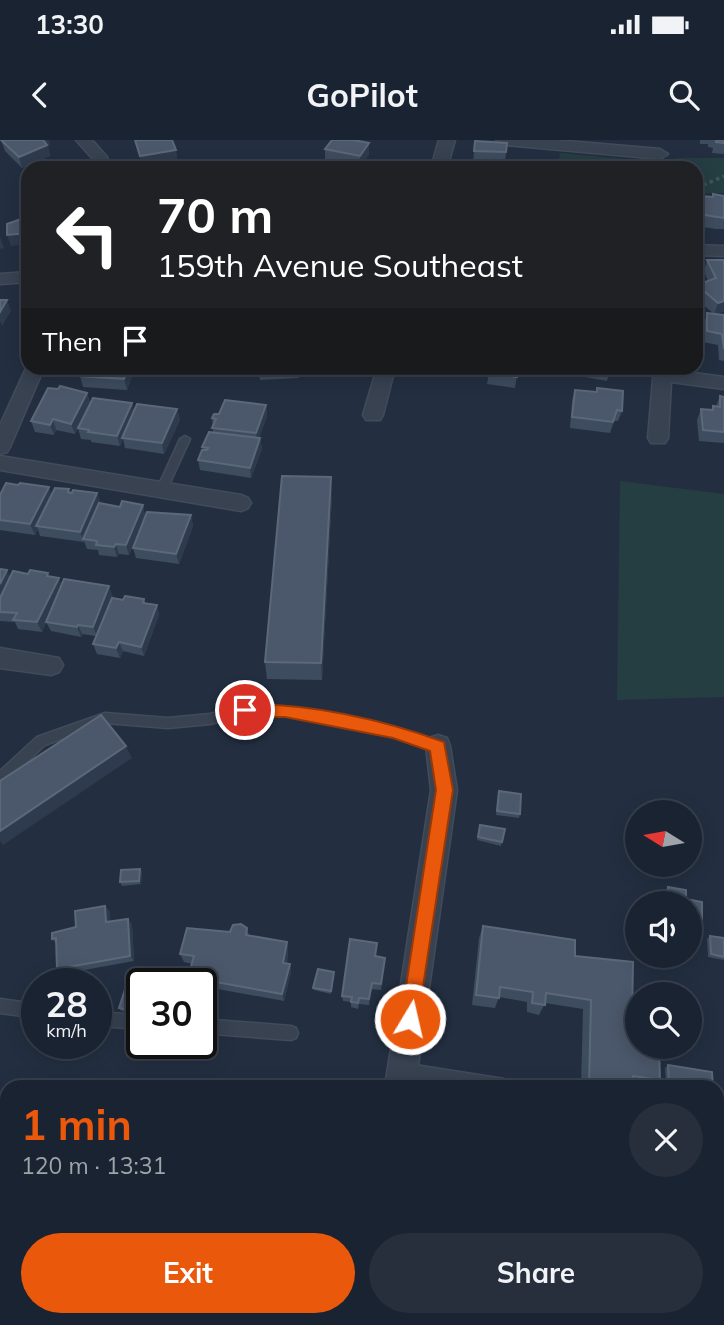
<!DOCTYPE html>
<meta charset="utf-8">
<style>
body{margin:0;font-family:Mulish,sans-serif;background:#272f3d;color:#f1f3f6;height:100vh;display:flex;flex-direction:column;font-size:26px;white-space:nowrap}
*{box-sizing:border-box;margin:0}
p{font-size:23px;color:#9fa4ab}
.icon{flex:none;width:38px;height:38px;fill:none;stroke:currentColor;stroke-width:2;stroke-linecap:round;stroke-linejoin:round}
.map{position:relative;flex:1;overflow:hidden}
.drawer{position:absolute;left:0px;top:940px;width:724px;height:247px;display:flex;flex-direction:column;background:#1a2331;border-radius:21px 21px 0 0;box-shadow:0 4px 18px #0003,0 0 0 2px #38404d}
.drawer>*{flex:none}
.banner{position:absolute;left:21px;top:21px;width:682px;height:214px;border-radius:21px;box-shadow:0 4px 18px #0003,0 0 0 2px #38404d;background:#202124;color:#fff;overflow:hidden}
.needle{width:46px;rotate:281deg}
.buttons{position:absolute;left:625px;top:660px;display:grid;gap:14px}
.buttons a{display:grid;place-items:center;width:77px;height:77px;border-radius:50%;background:#1a2331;box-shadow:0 4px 18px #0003,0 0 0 2px #38404d;font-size:35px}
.speed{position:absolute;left:21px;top:828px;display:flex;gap:14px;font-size:35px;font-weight:700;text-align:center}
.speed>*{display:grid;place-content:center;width:91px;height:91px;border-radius:50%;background:#1a2331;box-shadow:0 4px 18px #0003,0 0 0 2px #38404d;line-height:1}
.speed small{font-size:18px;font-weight:400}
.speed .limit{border:4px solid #111;border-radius:10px;background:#fff;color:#111}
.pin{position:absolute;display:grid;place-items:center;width:60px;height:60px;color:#fff;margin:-30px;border:4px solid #fff;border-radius:50%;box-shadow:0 2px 7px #0007}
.me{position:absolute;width:77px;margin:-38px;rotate:9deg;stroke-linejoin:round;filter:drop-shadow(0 0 5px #0008)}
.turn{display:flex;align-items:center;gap:24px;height:147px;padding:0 21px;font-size:32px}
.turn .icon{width:91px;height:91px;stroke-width:2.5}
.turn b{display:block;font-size:49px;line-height:60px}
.then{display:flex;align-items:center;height:66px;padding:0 21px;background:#0003;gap:14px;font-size:26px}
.round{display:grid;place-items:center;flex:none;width:74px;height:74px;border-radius:37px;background:#272f3d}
.overview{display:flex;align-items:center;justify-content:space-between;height:119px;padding:0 21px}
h1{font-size:42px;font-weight:700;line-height:52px;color:#ea580c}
.action{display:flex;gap:14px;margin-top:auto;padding:14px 21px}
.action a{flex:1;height:80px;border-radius:42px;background:#ea580c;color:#fff;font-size:28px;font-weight:700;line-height:80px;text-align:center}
.action a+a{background:#272f3d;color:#f1f3f6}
.status{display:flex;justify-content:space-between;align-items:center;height:49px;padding:0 35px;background:#1a2331;direction:ltr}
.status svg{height:19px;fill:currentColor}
header{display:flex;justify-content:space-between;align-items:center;height:91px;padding:0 21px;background:#1a2331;font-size:32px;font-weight:700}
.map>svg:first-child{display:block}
.green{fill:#253e42}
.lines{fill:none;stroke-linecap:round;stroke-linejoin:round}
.service-casing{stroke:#414b5a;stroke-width:3}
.minor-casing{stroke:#414b5a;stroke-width:3}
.path{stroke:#3f575a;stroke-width:3.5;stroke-dasharray:3.5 3.5;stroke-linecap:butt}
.service{fill:#384251;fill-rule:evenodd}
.minor{fill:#384251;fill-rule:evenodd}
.wall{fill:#3e4c5f}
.shaded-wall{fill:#2e3b4e}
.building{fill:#4b586b;stroke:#5b687a;stroke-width:2}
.route{fill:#ea580c;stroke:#983908;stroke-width:2}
</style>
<div class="status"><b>13:30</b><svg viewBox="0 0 49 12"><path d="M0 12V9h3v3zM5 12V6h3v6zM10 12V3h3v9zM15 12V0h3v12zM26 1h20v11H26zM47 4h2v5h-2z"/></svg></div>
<header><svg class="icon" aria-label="back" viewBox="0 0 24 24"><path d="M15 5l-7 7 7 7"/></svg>GoPilot<svg class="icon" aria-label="search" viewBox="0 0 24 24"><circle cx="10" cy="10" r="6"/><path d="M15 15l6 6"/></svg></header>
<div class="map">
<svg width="724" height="1185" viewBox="0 0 724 1185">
<rect width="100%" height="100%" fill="#232f41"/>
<!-- green -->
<g class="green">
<path d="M 560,13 L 627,19 L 641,28 L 557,28 Z"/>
<path d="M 675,18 L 724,18 L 724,53 L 697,54 L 696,28 L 674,28 Z"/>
<path d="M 620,341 L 724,354 L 724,557 L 617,560 Z"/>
</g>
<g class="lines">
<!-- service casing -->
<g class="service-casing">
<g id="service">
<path d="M 185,296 L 190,299 L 167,349 L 162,353 L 158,352 L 157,349 L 180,299 Z"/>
<path d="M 245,566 C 312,566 380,580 442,602 L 444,606 L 442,610 L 438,611 L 393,596 L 285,576 L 245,576 L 210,584 L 168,588 L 105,583 L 45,605 L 4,643 L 0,645 L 0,631 L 37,597 L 105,573 L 168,578 L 210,574 Z"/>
<path d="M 0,859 L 37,864 L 37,878 L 0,873 Z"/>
<path d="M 96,872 L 142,875 L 142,889 L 96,886 Z"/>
<path d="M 201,879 L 291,886 L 296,888 L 298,893 L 296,898 L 291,900 L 201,893 Z"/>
<path d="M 402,923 L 504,939 L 509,942 L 511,947 L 458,947 L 402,937 L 397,935 L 395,930 L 397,925 Z"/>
</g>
</g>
<!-- minor casing -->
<g class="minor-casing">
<g id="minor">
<path d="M 76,0 L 92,0 L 107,17 L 111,28 L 95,28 L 92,18 Z"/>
<path d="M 439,0 L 455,0 L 447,28 L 431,28 Z"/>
<path d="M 496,0 L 555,0 L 660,9 L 668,14 L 660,19 L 504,5 Z"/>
<path d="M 696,105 L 724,106 L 724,116 L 696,115 Z"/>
<path d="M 28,132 L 28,142 L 0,144 L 0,134 Z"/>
<path d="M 28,224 L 28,228 L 44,228 L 10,307 L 7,312 L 0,314 L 0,285 Z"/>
<path d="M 377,228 L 395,228 L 383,275 L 380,280 L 366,280 L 363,275 Z"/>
<path d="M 654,228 L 672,228 L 672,230 L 724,237 L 724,249 L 671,242 L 668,298 L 665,303 L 651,303 L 648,298 Z"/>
<path d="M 0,316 L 241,355 L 248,358 L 251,363 L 248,368 L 241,371 L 0,330 Z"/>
<path d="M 0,508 L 59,518 L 63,525 L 59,532 L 51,535 L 0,528 Z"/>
<path d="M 438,595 L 447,598 L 450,606 L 457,650 L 415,947 L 385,947 L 431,650 L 426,606 L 429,598 Z"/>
<path d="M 100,1180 L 134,1180 L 133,1185 L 99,1185 Z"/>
<path d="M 348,1180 L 382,1180 L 381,1185 L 347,1185 Z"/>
<path d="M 587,1180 L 619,1180 L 620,1185 L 586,1185 Z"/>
</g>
</g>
<!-- path -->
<path class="path" d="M 696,44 L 706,44 L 724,36"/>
<!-- service -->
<use href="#service" class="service"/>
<!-- minor -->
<use href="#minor" class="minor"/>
</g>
<!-- wall -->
<g class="wall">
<path d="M 1,0 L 50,4 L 48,6 L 50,16 L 22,28 L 5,11 Z"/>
<path d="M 700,0 L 724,0 L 724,14 L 712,13 L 713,8 L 708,7 L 708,4 L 700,4 Z"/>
<path d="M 475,1 L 507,3 L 505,23 L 473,22 Z"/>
<path d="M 325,9 L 369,14 L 360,27 L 325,20 Z"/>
<path d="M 702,56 L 724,56 L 724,89 L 716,89 L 696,86 L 696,59 L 701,59 Z"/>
<path d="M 707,120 L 724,120 L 724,171 L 715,174 L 724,175 L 724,221 L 719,220 L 718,205 L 703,202 L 704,184 L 707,173 L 713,173 L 696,159 L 696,145 L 708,141 L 704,131 Z"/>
<path d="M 135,228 L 127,250 L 83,247 L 80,236 Z"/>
<path d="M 258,228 L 298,228 L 299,238 L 260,240 Z"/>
<path d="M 490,228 L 518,228 L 515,248 L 487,244 Z"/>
<path d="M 560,228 L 618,228 L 617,231 L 610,230 L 607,241 L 563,233 Z"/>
<path d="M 597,248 L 622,271 L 618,281 L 614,281 L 610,293 L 570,288 L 572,261 L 575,250 L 596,252 Z"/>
<path d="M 87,253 L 90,263 L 132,263 L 134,272 L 177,269 L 180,280 L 164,314 L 125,308 L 123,299 L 120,306 L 91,302 L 91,300 L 81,299 L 78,288 L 75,294 L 56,290 L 54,295 L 35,292 L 31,281 Z"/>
<path d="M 720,256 L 724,257 L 724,303 L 699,301 L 697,280 L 701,269 L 711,270 L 713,266 L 716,266 Z"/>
<path d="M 266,265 L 267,276 L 259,298 L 260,298 L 262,309 L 251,338 L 200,330 L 198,320 L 203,310 L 202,307 L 213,292 L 212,278 L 219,274 Z"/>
<path d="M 70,352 L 97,353 L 100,363 L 120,367 L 143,365 L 145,376 L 129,415 L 119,414 L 117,417 L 99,415 L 98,410 L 87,409 L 84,401 L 84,402 L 40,396 L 38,389 L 35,395 L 0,390 L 0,355 L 51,355 Z"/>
<path d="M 332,356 L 322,540 L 267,539 L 265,522 Z"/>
<path d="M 191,375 L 193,386 L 179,424 L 136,418 L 133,408 Z"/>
<path d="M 0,429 L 7,430 L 10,438 L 28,434 L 50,437 L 62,445 L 113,456 L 112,458 L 123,460 L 144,459 L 146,464 L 157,465 L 159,475 L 144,516 L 123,511 L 120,518 L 97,514 L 93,504 L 96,496 L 82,494 L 81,497 L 51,491 L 46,482 L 42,492 L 18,489 L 15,482 L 0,481 Z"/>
<path d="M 499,651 L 520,674 L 519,678 L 496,675 Z"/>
<path d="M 480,685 L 505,689 L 501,706 L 477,700 Z"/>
<path d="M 140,729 L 142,732 L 141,744 L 122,746 L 120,742 Z"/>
<path d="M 668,747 L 686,750 L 686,759 L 702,762 L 702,779 L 696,785 L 690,784 L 690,763 L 662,763 L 663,753 Z"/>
<path d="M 105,766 L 110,772 L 110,782 L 128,779 L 132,785 L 134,821 L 62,834 L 57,829 L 56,803 L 52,799 L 76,787 Z"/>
<path d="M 483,786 L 575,816 L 632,876 L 660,940 L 650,947 L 634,944 L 634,947 L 581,947 L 583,869 L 545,863 L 539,875 L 527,872 L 527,862 L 499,857 L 495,868 L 472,865 L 479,798 Z"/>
<path d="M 247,788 L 249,796 L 287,802 L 288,811 L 287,823 L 290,824 L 291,832 L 284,861 L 201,846 L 201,844 L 192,844 L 188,837 L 192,824 L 184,822 L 180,814 L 230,792 Z"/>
<path d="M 710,796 L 724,798 L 724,820 L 708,817 L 707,799 Z"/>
<path d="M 376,816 L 385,818 L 381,850 L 371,849 L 369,865 L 359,864 L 358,869 L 351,867 L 351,862 L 343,861 L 342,856 Z"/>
<path d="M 334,832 L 331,854 L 314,850 L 313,848 Z"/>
<path d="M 129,837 L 152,840 L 154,843 L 142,844 L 142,874 L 121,871 L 119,868 Z"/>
<path d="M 668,925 L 713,947 L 666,947 L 665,928 Z"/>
</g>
<!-- shaded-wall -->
<g class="shaded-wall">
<path d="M 42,0 L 49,0 L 50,4 L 48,6 L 50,16 L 22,28 L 19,17 Z"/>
<path d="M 369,3 L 369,14 L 360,27 L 360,16 Z"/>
<path d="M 176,10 L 178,21 L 142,27 L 140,16 Z"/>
<path d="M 28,93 L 28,104 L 11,106 L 7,95 Z"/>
<path d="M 0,97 L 4,108 L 0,109 Z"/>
<path d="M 7,160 L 11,171 L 2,186 L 0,181 L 0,172 Z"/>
<path d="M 724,161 L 724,171 L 714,174 L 718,163 Z"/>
<path d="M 128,228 L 135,228 L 127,250 L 124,239 Z"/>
<path d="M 87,253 L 90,264 L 75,294 L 71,284 Z"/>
<path d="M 132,263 L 134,274 L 120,306 L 117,296 Z"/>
<path d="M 266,265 L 267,276 L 257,304 L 256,293 Z"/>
<path d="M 177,269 L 180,280 L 164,314 L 162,303 Z"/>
<path d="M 53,279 L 56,290 L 54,295 L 50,285 Z"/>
<path d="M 260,298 L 262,309 L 251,338 L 250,328 Z"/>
<path d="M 331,337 L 332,356 L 322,540 L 321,523 Z"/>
<path d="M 49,347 L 53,358 L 36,386 L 38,389 L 35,395 L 30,384 Z"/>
<path d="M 97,353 L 100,363 L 83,399 L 84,402 L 80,392 Z"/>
<path d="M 143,365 L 145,376 L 129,415 L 126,405 Z"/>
<path d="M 191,375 L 193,386 L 179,424 L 176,414 Z"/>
<path d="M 116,404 L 119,414 L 117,417 L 114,407 Z"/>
<path d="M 7,430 L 12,440 L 0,464 L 0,444 Z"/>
<path d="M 59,438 L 63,448 L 42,492 L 37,482 Z"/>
<path d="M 109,446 L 113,456 L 97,496 L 93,487 Z"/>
<path d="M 157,465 L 159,475 L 144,516 L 141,507 Z"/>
<path d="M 78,485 L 82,494 L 81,497 L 77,487 Z"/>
<path d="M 119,502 L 123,511 L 120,518 L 116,508 Z"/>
<path d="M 126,606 L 132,618 L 3,705 L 0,701 L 0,691 Z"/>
<path d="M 140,729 L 142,732 L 141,744 L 139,741 Z"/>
<path d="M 105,766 L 110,772 L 110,789 L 106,782 Z"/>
<path d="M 128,779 L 132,785 L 134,821 L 130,816 Z"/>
<path d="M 287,802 L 288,811 L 285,832 L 283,823 Z"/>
<path d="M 290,824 L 291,832 L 284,861 L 282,854 Z"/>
<path d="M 7,1047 L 7,1053 L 5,1054 L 0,1052 L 0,1050 Z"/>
</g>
<!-- building -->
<g class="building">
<path d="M 1,0 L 43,0 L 47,5 L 19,17 Z"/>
<path d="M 135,0 L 172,0 L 176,10 L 140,16 Z"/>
<path d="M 332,0 L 354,0 L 369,3 L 360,16 L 325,9 Z"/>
<path d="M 716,0 L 724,0 L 724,3 L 716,2 Z"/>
<path d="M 475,1 L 507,3 L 506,12 L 474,11 Z"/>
<path d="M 713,54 L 724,56 L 724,78 L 697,74 L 696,59 L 702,59 L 702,56 L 713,57 Z"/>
<path d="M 28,68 L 28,93 L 7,95 L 7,84 L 24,78 L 24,69 Z"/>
<path d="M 707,120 L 724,120 L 724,161 L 718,163 L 697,145 L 716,138 Z"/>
<path d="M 0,160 L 7,160 L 0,172 Z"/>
<path d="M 707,173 L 724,175 L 724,209 L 722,194 L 707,191 Z"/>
<path d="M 84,228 L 128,228 L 124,239 L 80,236 Z"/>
<path d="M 258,228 L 286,228 L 258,229 Z"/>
<path d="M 490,228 L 518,228 L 517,237 L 489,233 Z"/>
<path d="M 595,228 L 611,228 L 610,230 Z"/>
<path d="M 60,246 L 87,253 L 71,284 L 53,279 L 50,285 L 31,281 L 48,248 L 58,249 Z"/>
<path d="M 597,248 L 623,251 L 622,271 L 617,270 L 613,282 L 572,277 L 575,250 L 597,252 Z"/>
<path d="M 720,256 L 724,257 L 724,292 L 703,290 L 701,269 L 713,270 L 713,266 L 720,267 Z"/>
<path d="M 93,258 L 132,263 L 117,296 L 88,292 L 89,290 L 78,288 Z"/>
<path d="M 225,260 L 266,265 L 256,293 L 212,288 L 216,279 L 212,278 L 214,274 L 219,274 Z"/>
<path d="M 137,264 L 177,269 L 162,303 L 122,298 Z"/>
<path d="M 209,292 L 260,298 L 250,328 L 198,320 L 202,310 L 207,310 L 208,308 L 202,307 Z"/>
<path d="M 282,336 L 331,337 L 321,523 L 265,522 Z"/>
<path d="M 6,343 L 18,345 L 20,343 L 49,347 L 30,384 L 0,380 L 0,355 Z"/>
<path d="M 55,348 L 69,349 L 68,352 L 72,353 L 73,350 L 97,353 L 80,392 L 36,386 Z"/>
<path d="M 122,361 L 143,365 L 126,405 L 116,404 L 114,407 L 96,405 L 97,401 L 83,399 L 99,363 L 120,367 Z"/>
<path d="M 147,372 L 191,375 L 176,414 L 133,408 Z"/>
<path d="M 0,429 L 7,430 L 0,444 Z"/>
<path d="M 30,430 L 48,433 L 47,436 L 59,438 L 37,482 L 13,480 L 17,473 L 0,472 L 0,458 L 13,431 L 28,434 Z"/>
<path d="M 64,439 L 109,446 L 93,487 L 78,485 L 77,487 L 46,482 Z"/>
<path d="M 125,456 L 144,459 L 143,463 L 157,465 L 141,507 L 119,502 L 116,508 L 93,504 L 112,458 L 123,460 Z"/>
<path d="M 101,575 L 126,606 L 0,691 L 0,641 Z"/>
<path d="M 499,651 L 521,654 L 520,674 L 497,671 Z"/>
<path d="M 480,685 L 505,689 L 502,702 L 478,697 Z"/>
<path d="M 140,729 L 139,741 L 120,742 L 121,730 Z"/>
<path d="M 668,747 L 686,750 L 686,759 L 702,762 L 702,779 L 690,777 L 690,763 L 667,763 Z"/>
<path d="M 105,766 L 106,782 L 128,779 L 130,816 L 57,829 L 56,798 L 52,799 L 52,793 L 76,787 L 75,771 Z"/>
<path d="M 241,784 L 247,788 L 246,795 L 287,802 L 283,823 L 290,824 L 282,854 L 188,837 L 194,816 L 180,814 L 187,788 L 230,792 L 233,785 Z"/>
<path d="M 483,786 L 575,800 L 575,816 L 633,822 L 632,876 L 637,876 L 637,906 L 659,906 L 660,940 L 633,936 L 634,947 L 589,947 L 591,860 L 546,853 L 545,865 L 532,863 L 533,852 L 500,847 L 499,858 L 476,855 Z"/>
<path d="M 710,796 L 724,798 L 724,817 L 711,814 Z"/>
<path d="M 350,799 L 377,803 L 375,816 L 385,818 L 381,844 L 372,843 L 369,859 L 359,858 L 358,863 L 351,862 L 352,857 L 342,856 Z"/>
<path d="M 318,829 L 334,832 L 331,851 L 313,848 Z"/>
<path d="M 129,837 L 152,840 L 151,844 L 142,844 L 142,872 L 119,868 Z"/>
<path d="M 668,925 L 712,932 L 713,947 L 669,946 Z"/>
<path d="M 7,1001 L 7,1047 L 0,1050 L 0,1005 Z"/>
<path d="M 253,1180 L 298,1180 L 297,1185 L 253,1185 Z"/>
</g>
<!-- route -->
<path class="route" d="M 245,564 C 313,564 380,579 444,602 L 453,650 L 417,886 L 410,888 L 403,886 L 401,879 L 436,650 L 430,611 L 393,598 L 285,577 L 245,577 L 237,570 Z"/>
</svg>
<div class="buttons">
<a><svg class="needle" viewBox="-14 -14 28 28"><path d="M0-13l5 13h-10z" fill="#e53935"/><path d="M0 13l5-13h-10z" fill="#9fa4ab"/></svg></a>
<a><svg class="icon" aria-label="sound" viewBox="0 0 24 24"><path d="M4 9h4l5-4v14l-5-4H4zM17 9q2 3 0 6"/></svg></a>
<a><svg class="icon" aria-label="search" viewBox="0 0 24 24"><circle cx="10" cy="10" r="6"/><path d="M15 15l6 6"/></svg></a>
</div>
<div class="speed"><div>28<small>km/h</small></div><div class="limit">30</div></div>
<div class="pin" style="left:245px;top:570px;background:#d93025"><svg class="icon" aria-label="arrive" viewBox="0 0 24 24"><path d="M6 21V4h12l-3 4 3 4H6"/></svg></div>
<svg class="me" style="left:410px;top:879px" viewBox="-20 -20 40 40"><circle r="17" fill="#ea580c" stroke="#fff" stroke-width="3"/><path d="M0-11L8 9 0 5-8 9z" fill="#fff"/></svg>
<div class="banner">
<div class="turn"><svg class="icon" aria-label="left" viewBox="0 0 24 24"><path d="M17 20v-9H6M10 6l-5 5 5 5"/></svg><div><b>70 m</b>159th Avenue Southeast</div></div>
<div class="then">Then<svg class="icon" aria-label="arrive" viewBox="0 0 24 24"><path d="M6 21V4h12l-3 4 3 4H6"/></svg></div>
</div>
<section class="drawer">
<div class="overview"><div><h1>1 min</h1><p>120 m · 13:31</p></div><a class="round"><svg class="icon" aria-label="close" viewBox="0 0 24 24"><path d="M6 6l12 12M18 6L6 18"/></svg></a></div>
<div class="action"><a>Exit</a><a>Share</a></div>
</section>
</div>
